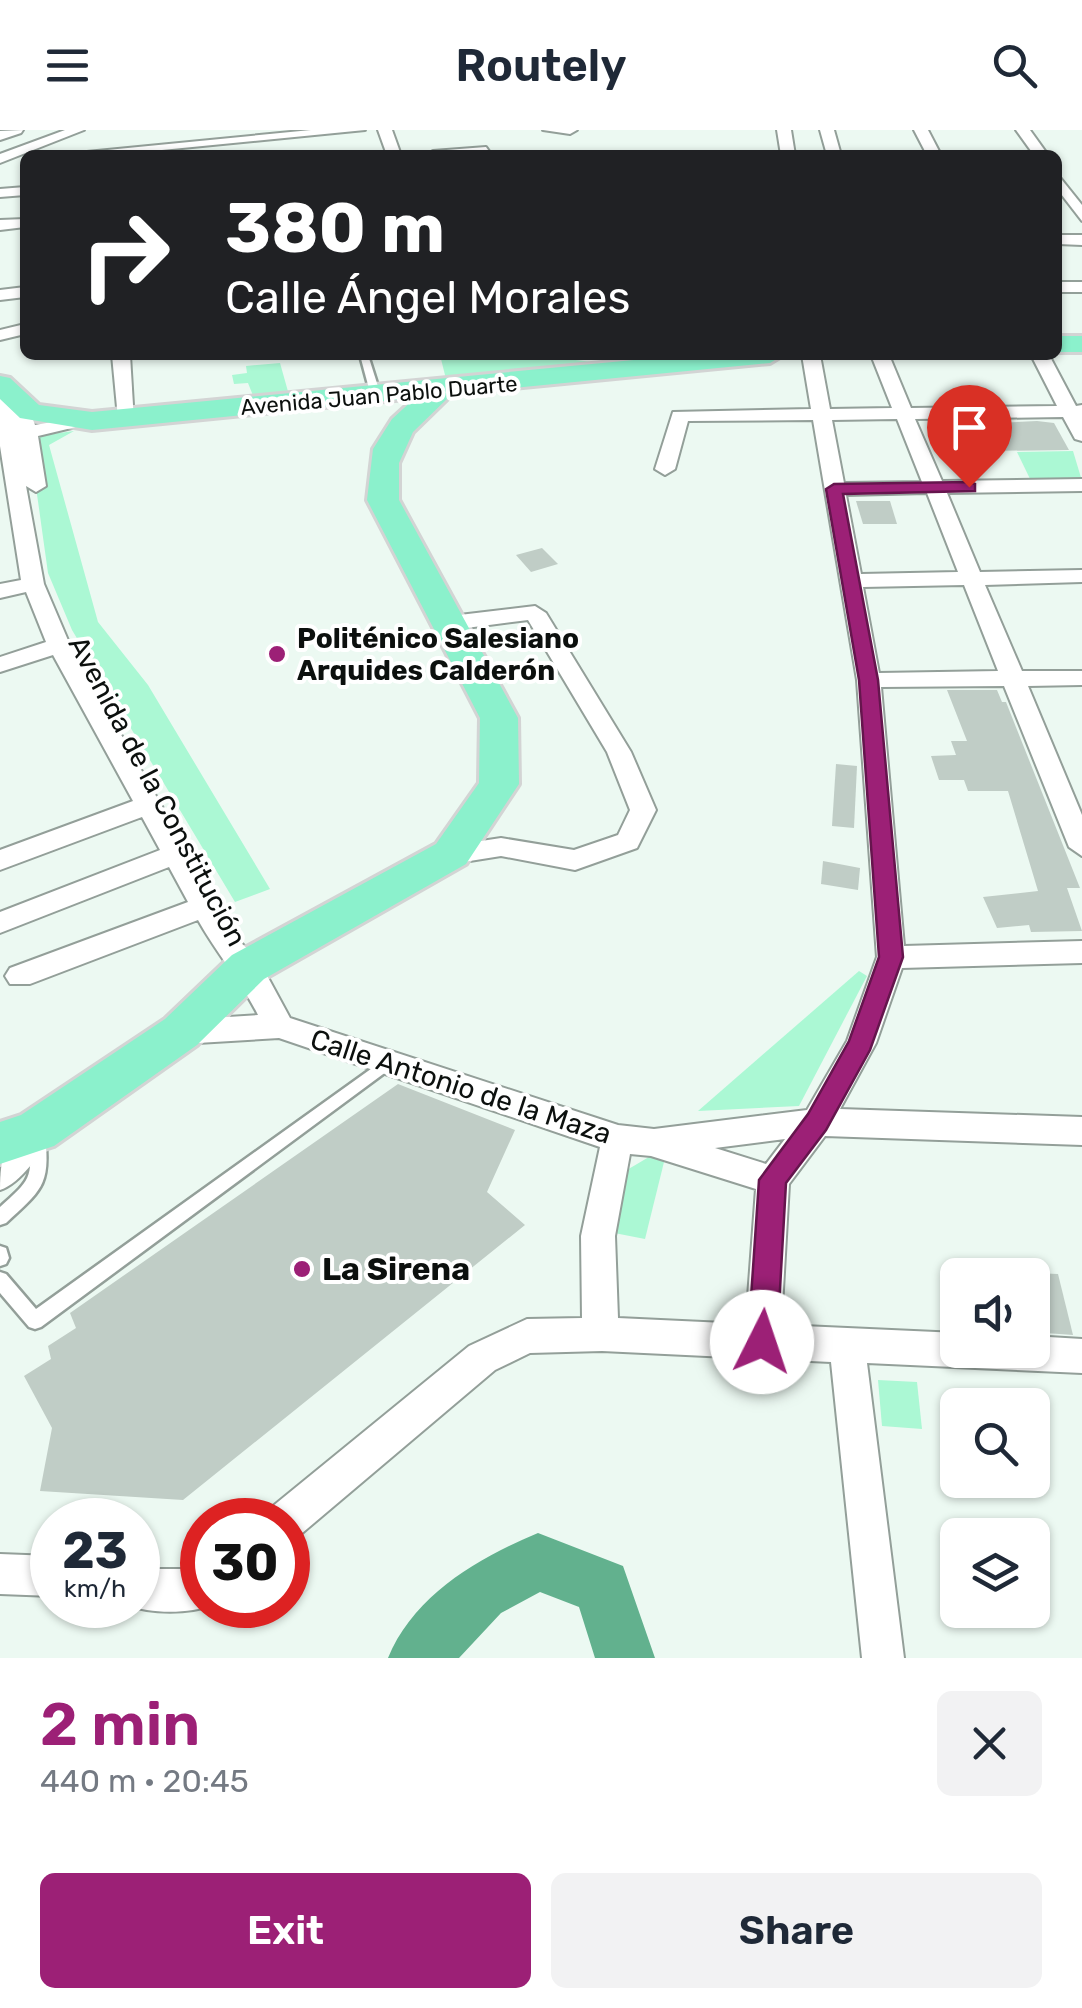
<!DOCTYPE html>
<meta charset="utf-8">
<style>
body{margin:0;font-family:Rubik,sans-serif;background:#f2f2f3;color:#1f2937;height:100vh;display:flex;flex-direction:column;font-size:38px;white-space:nowrap}
*{box-sizing:border-box;margin:0}
p{font-size:32px;color:#747a83}
.icon{flex:none;width:55px;height:55px;fill:none;stroke:currentColor;stroke-width:2;stroke-linecap:round;stroke-linejoin:round}
.map{position:relative;height:1528px;overflow:hidden}
.details{display:flex;flex-direction:column;background:#fff;flex:1}
.details>*{flex:none}
.top-card{position:absolute;left:20px;top:20px;width:1042px;height:210px;border-radius:15px;box-shadow:0 2px 8px #0004;background:#202124;color:#fff;overflow:hidden}
.buttons{position:absolute;left:940px;top:1128px;display:grid;gap:20px}
.buttons a{display:grid;place-items:center;width:110px;height:110px;border-radius:15px;background:#fff;box-shadow:0 2px 8px #0004;font-size:50px}
.speed{position:absolute;left:30px;top:1368px;display:flex;gap:20px;font-size:50px;font-weight:700;text-align:center}
.speed>*{display:grid;place-content:center;width:130px;height:130px;border-radius:50%;background:#fff;box-shadow:0 2px 8px #0004;line-height:1}
.speed small{font-size:25px;font-weight:400}
.speed .limit{border:15px solid #d22;background:#fff;color:#111}
.pin{position:absolute;display:grid;place-items:center;width:85px;height:85px;color:#fff;margin:-102px -42px;border-radius:50% 50% 50% 0;rotate:-45deg;box-shadow:0 0 10px #0007}
.pin .icon{rotate:45deg}
.me{position:absolute;width:110px;margin:-55px;rotate:4deg;stroke-linejoin:round;filter:drop-shadow(0 0 8px #0008)}
.turn{display:flex;align-items:center;gap:35px;height:210px;padding:0 40px;font-size:45px}
.turn .icon{width:130px;height:130px;stroke-width:2.5}
.turn b{display:block;font-size:70px;line-height:85px}
.round{display:grid;place-items:center;flex:none;width:105px;height:105px;border-radius:15px;background:#f2f2f3}
.head{display:flex;align-items:center;justify-content:space-between;height:170px;padding:0 40px}
h1{font-size:60px;font-weight:600;line-height:75px;color:#9c2076}
.action{display:flex;gap:20px;margin-top:auto;padding:20px 40px}
.action a{flex:1;height:115px;border-radius:15px;background:#9c2076;color:#fff;font-size:40px;font-weight:600;line-height:115px;text-align:center}
.action a+a{background:#f2f2f3;color:#1f2937}
header{display:flex;justify-content:space-between;align-items:center;height:130px;padding:0 40px;background:#fff;font-size:45px;font-weight:600}
.map>svg:first-child{display:block}
.green{fill:#abf8d4}
.lines{fill:none;stroke-linecap:round;stroke-linejoin:round}
.river{fill:#62b18e;fill-rule:evenodd}
.building{fill:#c0cdc6}
.service-casing{stroke:#939f99;stroke-width:5}
.minor-casing{stroke:#939f99;stroke-width:4}
.primary-casing{stroke:#d3d4d4;stroke-width:6}
.service{fill:#fff;fill-rule:evenodd}
.minor{fill:#fff;fill-rule:evenodd}
.primary{fill:#8bf1cc;fill-rule:evenodd}
.route{fill:#9c2076;stroke:#65154d;stroke-width:2.5}
.poi-dot{fill:#9c2076;stroke:#fff;stroke-width:4}
.labels{text-anchor:middle;stroke-width:8;stroke-linejoin:round;paint-order:stroke}
.far-street-label{font-size:22px;fill:#0c100e;stroke:#fff}
.poi-label{font-size:28px;font-weight:bold;fill:#0c100e;stroke:#fff;text-anchor:start}
.street-label{font-size:28px;fill:#0c100e;stroke:#fff}
.near-poi-label{font-size:32px;font-weight:bold;fill:#0c100e;stroke:#fff;text-anchor:start}
</style>
<header><svg class="icon" aria-label="menu" viewBox="0 0 24 24"><path d="M4 6h16M4 12h16M4 18h16"/></svg>Routely<svg class="icon" aria-label="search" viewBox="0 0 24 24"><circle cx="10" cy="10" r="6"/><path d="M15 15l6 6"/></svg></header>
<div class="map">
<svg width="1082" height="1528" viewBox="0 0 1082 1528">
<rect width="100%" height="100%" fill="#ecf9f2"/>
<!-- green -->
<g class="green">
<path d="M 440,225 L 533,225 L 601,233 L 446,249 Z"/>
<path d="M 280,233 L 289,265 L 254,268 L 248,253 L 234,254 L 232,245 L 247,243 L 246,236 Z"/>
<path d="M 74,301 L 49,315 L 98,492 L 148,555 L 270,759 L 235,772 L 72,500 L 48,443 L 29,307 Z"/>
<path d="M 1073,321 L 1082,351 L 1032,353 L 1017,322 Z"/>
<path d="M 859,841 L 867,846 L 799,976 L 698,981 Z"/>
<path d="M 654,1024 L 665,1028 L 645,1109 L 599,1100 L 615,1047 Z"/>
<path d="M 878,1250 L 917,1252 L 922,1299 L 882,1296 Z"/>
</g>
<g class="lines">
<!-- river -->
<path class="river" d="M 538,1403 L 623,1436 L 655,1528 L 595,1528 L 579,1477 L 540,1462 L 501,1483 L 459,1528 L 388,1528 C 414,1465 478,1428 538,1403 Z"/>
</g>
<!-- building -->
<g class="building">
<path d="M 1037,291 L 1054,293 L 1069,320 L 986,321 L 974,294 Z"/>
<path d="M 856,371 L 890,371 L 897,394 L 863,394 Z"/>
<path d="M 542,418 L 558,434 L 531,442 L 516,425 Z"/>
<path d="M 947,560 L 997,560 L 1002,572 L 1006,572 L 1080,758 L 1067,758 L 1082,801 L 1031,802 L 1029,795 L 997,798 L 983,767 L 1038,761 L 1008,661 L 968,661 L 964,650 L 939,650 L 931,626 L 956,625 L 951,611 L 967,611 Z"/>
<path d="M 836,634 L 857,636 L 854,698 L 832,696 Z"/>
<path d="M 823,731 L 860,738 L 858,760 L 821,754 Z"/>
<path d="M 398,954 L 515,1000 L 487,1062 L 525,1095 L 183,1370 L 40,1361 L 52,1298 L 24,1246 L 51,1229 L 48,1216 L 76,1198 L 70,1183 Z"/>
<path d="M 1032,1143 L 1058,1144 L 1073,1205 L 1032,1202 Z"/>
</g>
<g class="lines">
<!-- service casing -->
<g class="service-casing">
<g id="service">
<path d="M 360,225 L 368,225 L 381,266 L 379,268 L 371,266 Z"/>
<path d="M 389,926 L 394,928 L 397,932 L 394,936 L 41,1197 L 35,1199 L 29,1197 L 0,1163 L 0,1142 L 6,1144 L 36,1179 Z"/>
<path d="M 37,1000 L 43,1002 L 45,1007 C 51,1056 40,1061 6,1093 L 0,1095 L 0,1077 C 30,1050 33,1049 29,1007 L 31,1002 Z"/>
<path d="M 0,1116 L 6,1118 L 9,1128 L 6,1134 L 0,1136 Z"/>
</g>
</g>
<!-- minor casing -->
<g class="minor-casing">
<g id="minor">
<path d="M 23,0 L 21,3 L 0,10 L 0,1 Z"/>
<path d="M 65,0 L 84,0 L 0,33 L 0,24 Z"/>
<path d="M 311,0 L 365,0 L 111,25 L 56,25 Z"/>
<path d="M 378,0 L 392,0 L 401,25 L 387,25 Z"/>
<path d="M 543,0 L 577,0 L 570,4 Z"/>
<path d="M 777,0 L 791,0 L 795,25 L 781,25 Z"/>
<path d="M 820,0 L 834,0 L 841,25 L 827,25 Z"/>
<path d="M 914,0 L 928,0 L 941,25 L 927,25 Z"/>
<path d="M 1016,0 L 1030,0 L 1048,25 L 1034,25 Z"/>
<path d="M 486,17 L 491,24 L 426,25 L 433,21 Z"/>
<path d="M 1058,45 L 1082,75 L 1082,91 L 1058,60 Z"/>
<path d="M 25,57 L 25,65 L 0,67 L 0,59 Z"/>
<path d="M 25,89 L 25,97 L 0,100 L 0,90 Z"/>
<path d="M 1058,105 L 1082,105 L 1082,115 L 1058,114 Z"/>
<rect x="1058" y="152" width="24" height="10"/>
<path d="M 25,157 L 25,167 L 0,170 L 0,160 Z"/>
<path d="M 25,194 L 25,204 L 0,210 L 0,200 Z"/>
<path d="M 112,225 L 130,225 L 134,292 L 118,288 Z"/>
<path d="M 802,225 L 820,225 L 830,279 L 892,278 L 871,225 L 889,225 L 911,278 L 1057,276 L 1031,225 L 1049,225 L 1076,276 L 1082,275 L 1082,311 L 1075,309 L 1063,287 L 915,289 L 942,351 L 1082,349 L 1082,361 L 947,363 L 980,442 L 1082,440 L 1082,452 L 985,455 L 1022,541 L 1082,541 L 1082,555 L 1028,556 L 1082,685 L 1082,726 L 1069,717 L 1004,556 L 881,557 L 904,816 L 1082,811 L 1082,833 L 902,838 L 876,913 L 840,979 L 1082,987 L 1082,1015 L 825,1006 L 789,1054 L 781,1195 L 958,1203 L 958,1220 L 1032,1220 L 1032,1206 L 1082,1209 L 1082,1243 L 867,1233 L 904,1528 L 862,1528 L 831,1232 L 602,1221 L 530,1223 L 495,1240 L 301,1404 L 288,1409 L 288,1390 L 267,1390 L 273,1376 L 469,1216 L 527,1189 L 582,1188 L 581,1106 L 600,1017 L 279,908 L 181,914 L 170,911 L 166,902 L 170,893 L 181,890 L 258,885 C 241,851 217,824 198,790 L 30,854 L 10,854 L 5,846 L 10,838 L 188,772 L 169,737 L 0,803 L 0,782 L 160,720 L 142,687 L 0,740 L 0,720 L 133,671 L 53,525 L 0,542 L 0,527 L 46,512 L 26,462 L 0,468 L 0,454 L 21,450 L 0,316 L 0,255 L 9,260 L 11,273 L 26,271 L 35,295 L 92,285 L 101,291 L 38,306 L 46,356 L 36,362 L 26,356 L 44,454 L 70,515 L 238,810 L 258,829 L 290,888 L 618,995 L 654,999 L 807,980 L 847,911 L 877,827 L 857,550 L 813,290 L 688,291 L 675,339 L 665,345 L 655,339 L 673,282 L 811,279 ZM 897,289 L 922,352 L 844,353 L 832,290 ZM 927,363 L 958,442 L 861,444 L 846,365 ZM 964,455 L 998,541 L 879,543 L 863,457 ZM 785,1009 L 766,1034 L 715,1018 ZM 630,1024 L 651,1026 L 756,1059 L 746,1194 L 618,1188 L 615,1106 Z"/>
<path d="M 535,476 L 546,483 L 631,622 L 656,680 L 637,718 L 575,740 L 501,726 L 451,734 L 442,731 L 438,724 L 442,717 L 501,708 L 574,720 L 618,705 L 630,680 L 607,622 L 528,490 L 451,500 L 440,493 L 451,486 Z"/>
<path d="M 37,987 L 48,991 L 53,1001 C 43,1021 21,1053 0,1060 C 0,1030 4,999 37,987 Z"/>
<path d="M 0,1424 L 52,1426 L 52,1466 L 0,1464 Z"/>
<path d="M 138,1439 L 202,1439 L 202,1475 L 212,1475 C 191,1484 149,1484 128,1475 L 138,1475 Z"/>
</g>
</g>
<!-- primary casing -->
<g class="primary-casing">
<g id="primary">
<rect x="1058" y="206" width="24" height="16"/>
<path d="M 686,225 L 783,225 L 770,233 L 452,264 L 413,302 L 399,333 L 399,370 L 518,588 L 519,654 L 466,734 L 264,849 L 197,915 L 54,1016 L 0,1034 L 0,992 L 21,985 L 165,889 L 232,825 L 436,714 L 479,653 L 480,588 L 367,370 L 373,319 L 392,289 L 415,268 L 92,300 L 20,288 L 0,269 L 0,246 L 10,248 L 39,275 L 92,282 Z"/>
</g>
</g>
<!-- service -->
<use href="#service" class="service"/>
<!-- minor -->
<use href="#minor" class="minor"/>
<!-- primary -->
<use href="#primary" class="primary"/>
</g>
<!-- route -->
<path class="route" d="M 969,352 L 975,354 L 975,361 L 843,364 L 878,550 L 903,827 L 870,920 L 826,1000 L 786,1053 L 777,1212 L 773,1221 L 762,1226 L 752,1221 L 748,1212 L 759,1050 L 808,984 L 849,911 L 879,827 L 859,550 L 826,359 L 834,354 Z"/>
<!-- markers -->
<g class="poi-dot">
<circle cx="277" cy="524" r="10"/>
<circle cx="302" cy="1139" r="10"/>
</g>
<g class="labels">
<!-- far-street labels -->
<g class="far-street-label">
<text transform="translate(379 265) rotate(-5)" y="8">Avenida Juan Pablo Duarte</text>
</g>
<!-- poi labels -->
<g class="poi-label">
<text x="297" y="518">Politénico Salesiano<tspan x="297" dy="32">Arquides Calderón</tspan></text>
</g>
<!-- street labels -->
<g class="street-label">
<text transform="translate(158 661) rotate(62)" y="10">Avenida de la Constitución</text>
<text transform="translate(461 956) rotate(18)" y="10">Calle Antonio de la Maza</text>
</g>
<!-- near-poi labels -->
<g class="near-poi-label">
<text x="322" y="1150">La Sirena</text>
</g>
</g>
</svg>
<div class="buttons">
<a><svg class="icon" aria-label="sound" viewBox="0 0 24 24"><path d="M4 9h4l5-4v14l-5-4H4zM17 9q2 3 0 6"/></svg></a>
<a><svg class="icon" aria-label="search" viewBox="0 0 24 24"><circle cx="10" cy="10" r="6"/><path d="M15 15l6 6"/></svg></a>
<a><svg class="icon" aria-label="layers" viewBox="0 0 24 24"><path d="M12 4l9 5-9 5-9-5zM3 14l9 5 9-5"/></svg></a>
</div>
<div class="speed"><div>23<small>km/h</small></div><div class="limit">30</div></div>
<div class="pin" style="left:969px;top:357px;background:#d93025"><svg class="icon" aria-label="arrive" viewBox="0 0 24 24"><path d="M6 21V4h12l-3 4 3 4H6"/></svg></div>
<svg class="me" style="left:762px;top:1212px" viewBox="-20 -20 40 40"><circle r="19" fill="#fff"/><path d="M0-13L10 11 0 6-10 11z" fill="#9c2076"/></svg>
<div class="top-card">
<div class="turn"><svg class="icon" aria-label="right" viewBox="0 0 24 24"><path d="M7 20v-9h11M14 6l5 5-5 5"/></svg><div><b>380 m</b>Calle Ángel Morales</div></div>
</div>
</div>
<section class="details">
<div class="head"><div><h1>2 min</h1><p>440 m · 20:45</p></div><a class="round"><svg class="icon" aria-label="close" viewBox="0 0 24 24"><path d="M6 6l12 12M18 6L6 18"/></svg></a></div>
<div class="action"><a>Exit</a><a>Share</a></div>
</section>
